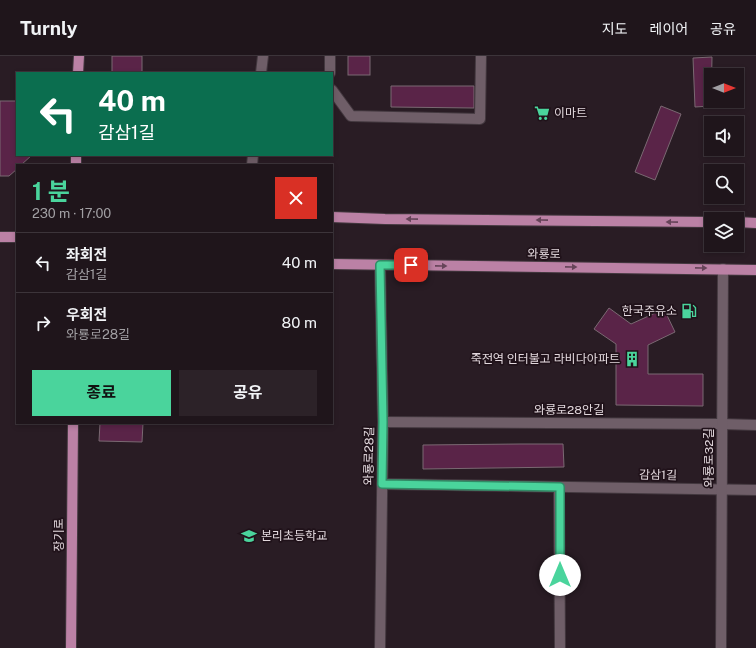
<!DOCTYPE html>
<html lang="ko">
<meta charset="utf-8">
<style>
body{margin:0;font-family:"Public Sans","Noto Sans KR",sans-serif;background:#2c2228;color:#f1f3f6;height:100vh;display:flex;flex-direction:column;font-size:15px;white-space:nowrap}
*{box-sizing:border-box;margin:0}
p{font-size:13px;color:#a19fa3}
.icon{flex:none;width:22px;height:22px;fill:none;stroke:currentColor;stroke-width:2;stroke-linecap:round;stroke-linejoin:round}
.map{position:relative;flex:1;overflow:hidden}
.drawer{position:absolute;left:16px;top:108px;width:317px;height:260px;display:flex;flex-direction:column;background:#1f151b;border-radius:0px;box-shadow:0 2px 6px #0003,0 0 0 1px #3c343a}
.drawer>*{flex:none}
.hud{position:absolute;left:16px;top:16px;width:317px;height:84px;border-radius:0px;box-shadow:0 2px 6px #0003,0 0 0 1px #3c343a;background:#0b6e4f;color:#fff;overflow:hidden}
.needle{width:26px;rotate:90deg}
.fabs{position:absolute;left:704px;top:12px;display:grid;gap:8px}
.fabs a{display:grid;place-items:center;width:40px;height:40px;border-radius:0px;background:#1f151b;box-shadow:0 2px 6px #0003,0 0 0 1px #3c343a;font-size:20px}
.pin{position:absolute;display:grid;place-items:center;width:34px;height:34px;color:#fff;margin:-17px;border-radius:8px;box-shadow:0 2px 6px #0006}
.me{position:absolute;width:44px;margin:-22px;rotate:0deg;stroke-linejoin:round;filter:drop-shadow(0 0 3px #0008)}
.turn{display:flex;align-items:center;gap:14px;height:84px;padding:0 16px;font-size:18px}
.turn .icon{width:52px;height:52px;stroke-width:2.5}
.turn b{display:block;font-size:28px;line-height:34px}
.round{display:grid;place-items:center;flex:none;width:42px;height:42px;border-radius:0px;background:#2c2228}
.headline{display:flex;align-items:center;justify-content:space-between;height:68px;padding:0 16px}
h1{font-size:24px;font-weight:700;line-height:30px;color:#4ad49c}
.cta{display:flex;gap:8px;margin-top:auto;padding:8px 16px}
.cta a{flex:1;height:46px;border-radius:0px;background:#4ad49c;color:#111;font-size:16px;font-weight:700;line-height:46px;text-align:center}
.cta a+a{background:#2c2228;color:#f1f3f6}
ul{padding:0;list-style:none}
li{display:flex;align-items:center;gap:12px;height:60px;padding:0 16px;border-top:1px solid #3c343a}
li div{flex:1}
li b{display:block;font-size:15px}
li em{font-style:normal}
header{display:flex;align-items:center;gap:24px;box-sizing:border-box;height:56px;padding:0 20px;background:#1f151b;border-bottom:1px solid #3c343a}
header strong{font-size:19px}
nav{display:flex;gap:22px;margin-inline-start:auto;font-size:14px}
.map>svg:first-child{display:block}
.building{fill:#5a2448;stroke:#7a6972}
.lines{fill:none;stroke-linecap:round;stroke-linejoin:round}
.minor-casing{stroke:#43383f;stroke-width:12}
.major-casing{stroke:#43383f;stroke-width:12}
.minor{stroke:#6f5e68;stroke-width:10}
.major{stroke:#bb81a5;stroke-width:10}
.oneway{fill:#664459}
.route-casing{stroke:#308a65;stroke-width:10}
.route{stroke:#4ad49c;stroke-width:7}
.labels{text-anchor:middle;stroke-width:3.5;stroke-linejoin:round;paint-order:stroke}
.poi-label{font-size:12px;fill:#e2d8dd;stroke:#20121a;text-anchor:start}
.street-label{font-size:12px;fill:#e2d8dd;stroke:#20121a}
</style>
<header>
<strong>Turnly</strong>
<nav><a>지도</a><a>레이어</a><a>공유</a></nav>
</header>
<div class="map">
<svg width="756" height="592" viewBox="0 0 756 592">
<rect width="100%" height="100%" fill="#291c24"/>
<!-- building -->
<g class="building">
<rect x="112" y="0" width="30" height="17"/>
<rect x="348" y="0" width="22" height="19"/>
<path d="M 712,1 L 711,50 L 695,51 L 693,2 Z"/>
<path d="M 391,30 L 474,30 L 474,52 L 391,51 Z"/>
<path d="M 0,45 L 17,45 L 17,99 L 32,99 L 21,109 L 17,109 L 17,113 L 9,120 L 0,120 Z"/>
<path d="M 661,50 L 681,58 L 655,124 L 635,116 Z"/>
<path d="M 609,252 L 631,268 L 664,253 L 675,276 L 648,289 L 648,318 L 703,318 L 703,350 L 616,349 L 616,288 L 594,273 Z"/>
<path d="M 100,367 L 143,367 L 142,386 L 99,385 Z"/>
<path d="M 520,388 L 563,388 L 564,411 L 423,413 L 423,389 Z"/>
</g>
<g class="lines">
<!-- minor casing -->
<g class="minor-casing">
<g id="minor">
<path d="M 330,0 L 330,17"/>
<path d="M 261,17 L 263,0"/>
<path d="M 332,34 L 351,60 L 480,63 L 481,0"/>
<path d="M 252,109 L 253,99"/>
<path d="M 380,209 L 383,366 L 380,592"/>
<path d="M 383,366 L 722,368 L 756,369"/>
<path d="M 382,428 L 756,434"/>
<path d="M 559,431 L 560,592"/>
<path d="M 721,592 L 723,213"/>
</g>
</g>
<!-- major casing -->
<g class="major-casing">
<g id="major">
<path d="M 78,17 L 79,0"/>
<path d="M 76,109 L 76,99"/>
<path d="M 332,161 L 385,163 L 711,166"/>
<path d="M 737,166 L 756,167"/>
<path d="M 0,181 L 17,181"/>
<path d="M 332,208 L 756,214"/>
<path d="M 71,592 L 73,367"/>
</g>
</g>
<!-- minor -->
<use href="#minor" class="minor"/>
<!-- major -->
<use href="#major" class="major"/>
</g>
<!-- one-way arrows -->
<defs><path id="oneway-solid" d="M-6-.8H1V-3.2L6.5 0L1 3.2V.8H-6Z"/></defs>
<g class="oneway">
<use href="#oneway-solid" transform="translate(412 163) rotate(-179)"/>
<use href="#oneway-solid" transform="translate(542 164) rotate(-179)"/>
<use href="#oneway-solid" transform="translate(672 166) rotate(-179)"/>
<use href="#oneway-solid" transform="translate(441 210) rotate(1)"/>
<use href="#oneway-solid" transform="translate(571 211) rotate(1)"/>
<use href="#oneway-solid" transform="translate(701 212) rotate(1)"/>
</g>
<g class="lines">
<!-- route casing -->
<g class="route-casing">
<path id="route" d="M 411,209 L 380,209 L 383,366 L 382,428 L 560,431 L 560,519"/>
</g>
<!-- route -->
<use href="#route" class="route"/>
</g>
<!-- icons -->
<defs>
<g id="supermarket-bare" transform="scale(1.2)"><path d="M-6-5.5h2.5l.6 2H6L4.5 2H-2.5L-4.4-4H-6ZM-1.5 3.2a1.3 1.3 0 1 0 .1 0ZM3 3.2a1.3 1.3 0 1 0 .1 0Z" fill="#4ad49c" stroke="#20121a" stroke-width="2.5" paint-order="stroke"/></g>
<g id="fuel-bare" transform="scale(1.2)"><path d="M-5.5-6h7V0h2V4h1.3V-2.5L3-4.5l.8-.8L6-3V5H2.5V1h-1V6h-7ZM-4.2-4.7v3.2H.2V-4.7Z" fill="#4ad49c" stroke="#20121a" stroke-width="2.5" paint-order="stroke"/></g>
<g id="building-bare" transform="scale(1.2)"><path d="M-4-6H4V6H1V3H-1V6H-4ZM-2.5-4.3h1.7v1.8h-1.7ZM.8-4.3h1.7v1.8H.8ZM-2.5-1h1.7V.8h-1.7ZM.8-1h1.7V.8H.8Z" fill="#4ad49c" stroke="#20121a" stroke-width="2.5" paint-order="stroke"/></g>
<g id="school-bare" transform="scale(1.2)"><path d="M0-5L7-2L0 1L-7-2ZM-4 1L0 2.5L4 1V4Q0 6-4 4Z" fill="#4ad49c" stroke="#20121a" stroke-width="2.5" paint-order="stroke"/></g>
</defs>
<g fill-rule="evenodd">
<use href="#supermarket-bare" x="542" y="57"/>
<use href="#fuel-bare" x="689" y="255"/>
<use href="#building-bare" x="632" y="303"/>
<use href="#school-bare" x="249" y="480"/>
</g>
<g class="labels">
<!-- poi labels -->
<g class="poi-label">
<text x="554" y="61">이마트</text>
<text x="677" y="259" text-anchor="end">한국주유소</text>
<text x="620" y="307" text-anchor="end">죽전역 인터불고 라비다아파트</text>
<text x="261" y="484">본리초등학교</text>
</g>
<!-- street labels -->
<g class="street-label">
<text transform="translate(544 198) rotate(1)" y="4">와룡로</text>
<text x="569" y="358">와룡로28안길</text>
<text transform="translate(369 400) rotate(-89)" y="4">와룡로28길</text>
<text transform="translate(709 402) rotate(-90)" y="4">와룡로32길</text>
<text transform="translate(658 419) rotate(1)" y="4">감삼1길</text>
<text transform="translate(59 479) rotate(-90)" y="4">장기로</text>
</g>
</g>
</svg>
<div class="fabs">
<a><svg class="needle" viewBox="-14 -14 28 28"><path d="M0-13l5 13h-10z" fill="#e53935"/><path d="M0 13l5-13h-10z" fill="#a19fa3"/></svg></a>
<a><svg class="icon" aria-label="sound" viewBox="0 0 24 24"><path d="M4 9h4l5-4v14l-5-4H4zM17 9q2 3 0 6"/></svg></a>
<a><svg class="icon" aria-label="search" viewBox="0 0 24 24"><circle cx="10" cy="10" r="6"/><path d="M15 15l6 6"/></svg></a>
<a><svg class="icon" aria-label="layers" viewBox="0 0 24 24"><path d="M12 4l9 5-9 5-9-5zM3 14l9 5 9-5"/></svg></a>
</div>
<div class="pin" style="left:411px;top:209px;background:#d93025"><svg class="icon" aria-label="arrive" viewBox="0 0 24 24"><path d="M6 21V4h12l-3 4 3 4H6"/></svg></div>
<svg class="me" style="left:560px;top:519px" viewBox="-20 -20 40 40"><circle r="19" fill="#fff"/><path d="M0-13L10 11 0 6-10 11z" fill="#4ad49c"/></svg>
<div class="hud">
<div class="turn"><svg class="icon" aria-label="left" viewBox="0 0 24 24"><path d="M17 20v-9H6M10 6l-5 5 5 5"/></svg><div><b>40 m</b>감삼1길</div></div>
</div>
<section class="drawer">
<div class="headline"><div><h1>1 분</h1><p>230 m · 17:00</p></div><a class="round" style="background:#d93025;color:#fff"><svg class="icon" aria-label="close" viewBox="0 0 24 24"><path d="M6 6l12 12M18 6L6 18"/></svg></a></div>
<ul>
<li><svg class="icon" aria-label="left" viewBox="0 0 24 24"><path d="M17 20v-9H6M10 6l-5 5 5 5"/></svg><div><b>좌회전</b><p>감삼1길</p></div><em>40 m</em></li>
<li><svg class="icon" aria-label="right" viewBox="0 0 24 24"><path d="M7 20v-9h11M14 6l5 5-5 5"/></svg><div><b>우회전</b><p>와룡로28길</p></div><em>80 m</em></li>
</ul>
<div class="cta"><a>종료</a><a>공유</a></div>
</section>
</div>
